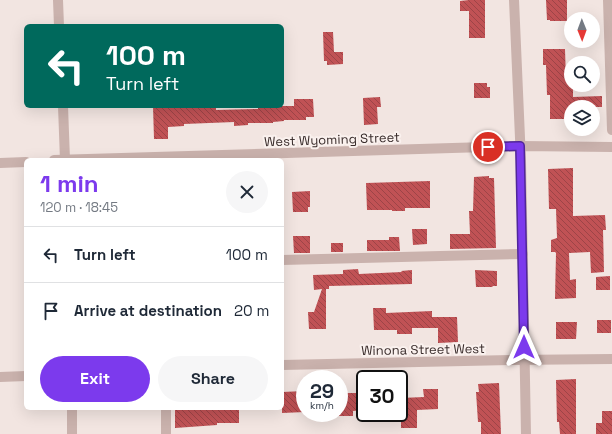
<!DOCTYPE html>
<meta charset="utf-8">
<style>
body{margin:0;font-family:"Space Grotesk",sans-serif;background:#f6f6f7;color:#1f2937;height:100vh;display:flex;flex-direction:column;font-size:15px;white-space:nowrap}
*{box-sizing:border-box;margin:0}
p{font-size:13px;color:#747a83}
.icon{flex:none;width:22px;height:22px;fill:none;stroke:currentColor;stroke-width:2;stroke-linecap:round;stroke-linejoin:round}
.map{position:relative;flex:1;overflow:hidden}
.details{position:absolute;left:24px;top:158px;width:260px;height:252px;display:flex;flex-direction:column;background:#fff;border-radius:6px;box-shadow:0 4px 16px #0002}
.details>*{flex:none}
.top-card{position:absolute;left:24px;top:24px;width:260px;height:84px;border-radius:6px;box-shadow:0 4px 16px #0002;background:#00695c;color:#fff;overflow:hidden}
.needle{width:26px;rotate:179deg}
.tools{position:absolute;left:564px;top:12px;display:grid;gap:8px}
.tools a{display:grid;place-items:center;width:36px;height:36px;border-radius:50%;background:#fff;box-shadow:0 4px 16px #0002;font-size:20px}
.speed{position:absolute;left:296px;top:370px;display:flex;gap:8px;font-size:20px;font-weight:700;text-align:center}
.speed>*{display:grid;place-content:center;width:52px;height:52px;border-radius:50%;background:#fff;box-shadow:0 4px 16px #0002;line-height:1}
.speed small{font-size:10px;font-weight:400}
.speed .limit{border:2px solid #111;border-radius:6px;background:#fff;color:#111}
.pin{position:absolute;display:grid;place-items:center;width:34px;height:34px;color:#fff;margin:-17px;border:2px solid #fff;border-radius:50%;box-shadow:0 1px 4px #0007}
.me{position:absolute;width:44px;margin:-22px;rotate:0deg;stroke-linejoin:round;filter:drop-shadow(0 0 3px #0008)}
.turn{display:flex;align-items:center;gap:14px;height:84px;padding:0 16px;font-size:18px}
.turn .icon{width:52px;height:52px;stroke-width:2.5}
.turn b{display:block;font-size:28px;line-height:34px}
.round{display:grid;place-items:center;flex:none;width:42px;height:42px;border-radius:21px;background:#f6f6f7}
.overview{display:flex;align-items:center;justify-content:space-between;height:68px;padding:0 16px}
h1{font-size:24px;font-weight:600;line-height:30px;color:#7c3aed}
.button{display:flex;gap:8px;margin-top:auto;padding:8px 16px}
.button a{flex:1;height:46px;border-radius:24px;background:#7c3aed;color:#fff;font-size:16px;font-weight:600;line-height:46px;text-align:center}
.button a+a{background:#f6f6f7;color:#1f2937}
ul{padding:0;list-style:none}
li{display:flex;align-items:center;gap:12px;height:56px;padding:0 16px;border-top:1px solid #e0e1e3}
li div{flex:1}
li b{display:block;font-size:15px}
li em{font-style:normal}
.map>svg:first-child{display:block}
.building{fill:url(#building-back-hatch)}
.lines{fill:none;stroke-linecap:round;stroke-linejoin:round}
.minor{stroke:#cab2ad;stroke-width:10}
.route-casing{stroke:#51269a;stroke-width:10}
.route{stroke:#7c3aed;stroke-width:7}
.labels{text-anchor:middle;stroke-width:4;stroke-linejoin:round;paint-order:stroke}
.street-label{font-size:13px;fill:#392c2b;stroke:#faf1ee}
</style>
<div class="map">
<svg width="612" height="434" viewBox="0 0 612 434">
<defs>
<pattern id="building-back-hatch" width="6" height="6" patternUnits="userSpaceOnUse"><rect width="6" height="6" fill="#c05255"/><path d="M-1 5l2 2M0 0l6 6M5-1l2 2" fill="none" stroke="#9d4447"/></pattern>
</defs>
<rect width="100%" height="100%" fill="#f2e5e1"/>
<!-- building -->
<g class="building">
<path d="M 469,0 L 485,0 L 485,38 L 469,38 L 469,11 L 460,11 L 460,1 Z"/>
<path d="M 546,0 L 567,0 L 567,21 L 550,21 L 550,20 L 547,20 Z"/>
<path d="M 323,32 L 333,32 L 334,52 L 343,52 L 343,64 L 327,65 L 327,61 L 324,61 Z"/>
<path d="M 543,49 L 565,49 L 566,80 L 571,80 L 571,85 L 573,85 L 573,97 L 602,96 L 602,107 L 571,107 L 571,119 L 550,119 L 550,95 L 547,95 L 546,65 L 543,65 Z"/>
<path d="M 474,83 L 487,83 L 487,87 L 490,87 L 490,98 L 474,98 Z"/>
<path d="M 380,97 L 381,107 L 377,107 L 378,124 L 364,125 L 363,98 Z"/>
<path d="M 294,99 L 313,99 L 314,117 L 306,117 L 306,120 L 284,120 L 284,121 L 273,122 L 273,123 L 248,123 L 248,125 L 234,126 L 234,122 L 184,124 L 184,126 L 168,127 L 168,139 L 154,139 L 153,106 L 167,106 L 167,107 L 216,106 L 216,110 L 258,109 L 258,106 L 294,106 Z"/>
<path d="M 573,168 L 573,216 L 605,215 L 606,230 L 603,230 L 604,272 L 591,273 L 590,252 L 569,253 L 570,280 L 576,279 L 576,298 L 555,299 L 556,253 L 555,252 L 551,252 L 551,240 L 557,238 L 556,209 L 549,209 L 548,169 Z"/>
<path d="M 489,176 L 489,178 L 494,178 L 496,248 L 450,249 L 450,234 L 470,234 L 469,211 L 473,211 L 474,177 Z"/>
<path d="M 430,181 L 430,208 L 405,208 L 405,211 L 392,211 L 392,210 L 367,210 L 366,183 Z"/>
<path d="M 310,191 L 310,207 L 308,207 L 308,212 L 293,212 L 292,192 Z"/>
<path d="M 412,229 L 427,229 L 427,244 L 413,245 Z"/>
<path d="M 293,236 L 310,236 L 310,253 L 294,253 Z"/>
<path d="M 389,237 L 399,237 L 400,251 L 367,251 L 367,240 L 389,240 Z"/>
<rect x="331" y="243" width="12" height="9"/>
<path d="M 358,269 L 359,274 L 402,272 L 401,271 L 412,270 L 412,284 L 329,286 L 329,289 L 326,289 L 326,329 L 309,329 L 308,312 L 314,312 L 322,289 L 314,290 L 313,275 L 343,274 L 343,270 Z"/>
<path d="M 475,270 L 497,271 L 497,286 L 492,286 L 493,287 L 476,287 Z"/>
<path d="M 610,276 L 610,290 L 596,290 L 596,277 Z"/>
<path d="M 373,308 L 386,308 L 386,313 L 432,311 L 432,317 L 457,317 L 458,342 L 438,343 L 438,328 L 412,328 L 412,334 L 397,334 L 397,330 L 374,330 Z"/>
<rect x="597" y="320" width="14" height="13"/>
<path d="M 556,322 L 577,322 L 576,339 L 556,339 Z"/>
<path d="M 576,379 L 576,434 L 560,434 L 559,422 L 557,422 L 556,380 Z"/>
<path d="M 499,383 L 501,434 L 481,434 L 481,422 L 478,422 L 476,392 L 479,392 L 478,384 Z"/>
<path d="M 423,389 L 438,389 L 438,409 L 417,410 L 417,428 L 401,428 L 401,398 L 424,397 Z"/>
<path d="M 305,391 L 305,412 L 282,413 L 282,392 Z"/>
<path d="M 339,393 L 365,393 L 365,410 L 353,411 L 353,416 L 339,416 Z"/>
<path d="M 175,408 L 239,408 L 239,423 L 217,423 L 217,425 L 175,428 Z"/>
<path d="M 602,411 L 612,411 L 612,434 L 596,434 L 596,423 L 602,423 Z"/>
</g>
<g class="lines">
<!-- minor -->
<g class="minor">
<path d="M 58,0 L 59,26"/>
<path d="M 514,0 L 521,161 L 526,434"/>
<path d="M 608,0 L 612,130"/>
<path d="M 63,106 L 65,160"/>
<path d="M 54,160 L 520,146 L 612,147"/>
<path d="M 0,163 L 26,162"/>
<path d="M 282,260 L 523,254"/>
<path d="M 282,365 L 511,360 L 612,359"/>
<path d="M 0,377 L 26,376"/>
<path d="M 72,408 L 72,434"/>
<path d="M 166,408 L 166,434"/>
</g>
</g>
<g class="lines">
<!-- route casing -->
<g class="route-casing">
<path id="route" d="M 488,147 L 520,146 L 524,347"/>
</g>
<!-- route -->
<use href="#route" class="route"/>
</g>
<g class="labels">
<!-- street labels -->
<g class="street-label">
<text transform="translate(332 139) rotate(-2)" y="5">West Wyoming Street</text>
<text transform="translate(423 349) rotate(-1)" y="5">Winona Street West</text>
</g>
</g>
</svg>
<div class="tools">
<a><svg class="needle" viewBox="-14 -14 28 28"><path d="M0-13l5 13h-10z" fill="#e53935"/><path d="M0 13l5-13h-10z" fill="#747a83"/></svg></a>
<a><svg class="icon" aria-label="search" viewBox="0 0 24 24"><circle cx="10" cy="10" r="6"/><path d="M15 15l6 6"/></svg></a>
<a><svg class="icon" aria-label="layers" viewBox="0 0 24 24"><path d="M12 4l9 5-9 5-9-5zM3 14l9 5 9-5"/></svg></a>
</div>
<div class="speed"><div>29<small>km/h</small></div><div class="limit">30</div></div>
<div class="pin" style="left:488px;top:147px;background:#d93025"><svg class="icon" aria-label="arrive" viewBox="0 0 24 24"><path d="M6 21V4h12l-3 4 3 4H6"/></svg></div>
<svg class="me" style="left:524px;top:347px" viewBox="-20 -20 40 40"><path d="M0-17L14 15 0 8-14 15z" fill="#7c3aed" stroke="#fff" stroke-width="4"/></svg>
<div class="top-card">
<div class="turn"><svg class="icon" aria-label="left" viewBox="0 0 24 24"><path d="M17 20v-9H6M10 6l-5 5 5 5"/></svg><div><b>100 m</b>Turn left</div></div>
</div>
<section class="details">
<div class="overview"><div><h1>1 min</h1><p>120 m · 18:45</p></div><a class="round"><svg class="icon" aria-label="close" viewBox="0 0 24 24"><path d="M6 6l12 12M18 6L6 18"/></svg></a></div>
<ul>
<li><svg class="icon" aria-label="left" viewBox="0 0 24 24"><path d="M17 20v-9H6M10 6l-5 5 5 5"/></svg><div><b>Turn left</b></div><em>100 m</em></li>
<li><svg class="icon" aria-label="arrive" viewBox="0 0 24 24"><path d="M6 21V4h12l-3 4 3 4H6"/></svg><div><b>Arrive at destination</b></div><em>20 m</em></li>
</ul>
<div class="button"><a>Exit</a><a>Share</a></div>
</section>
</div>
